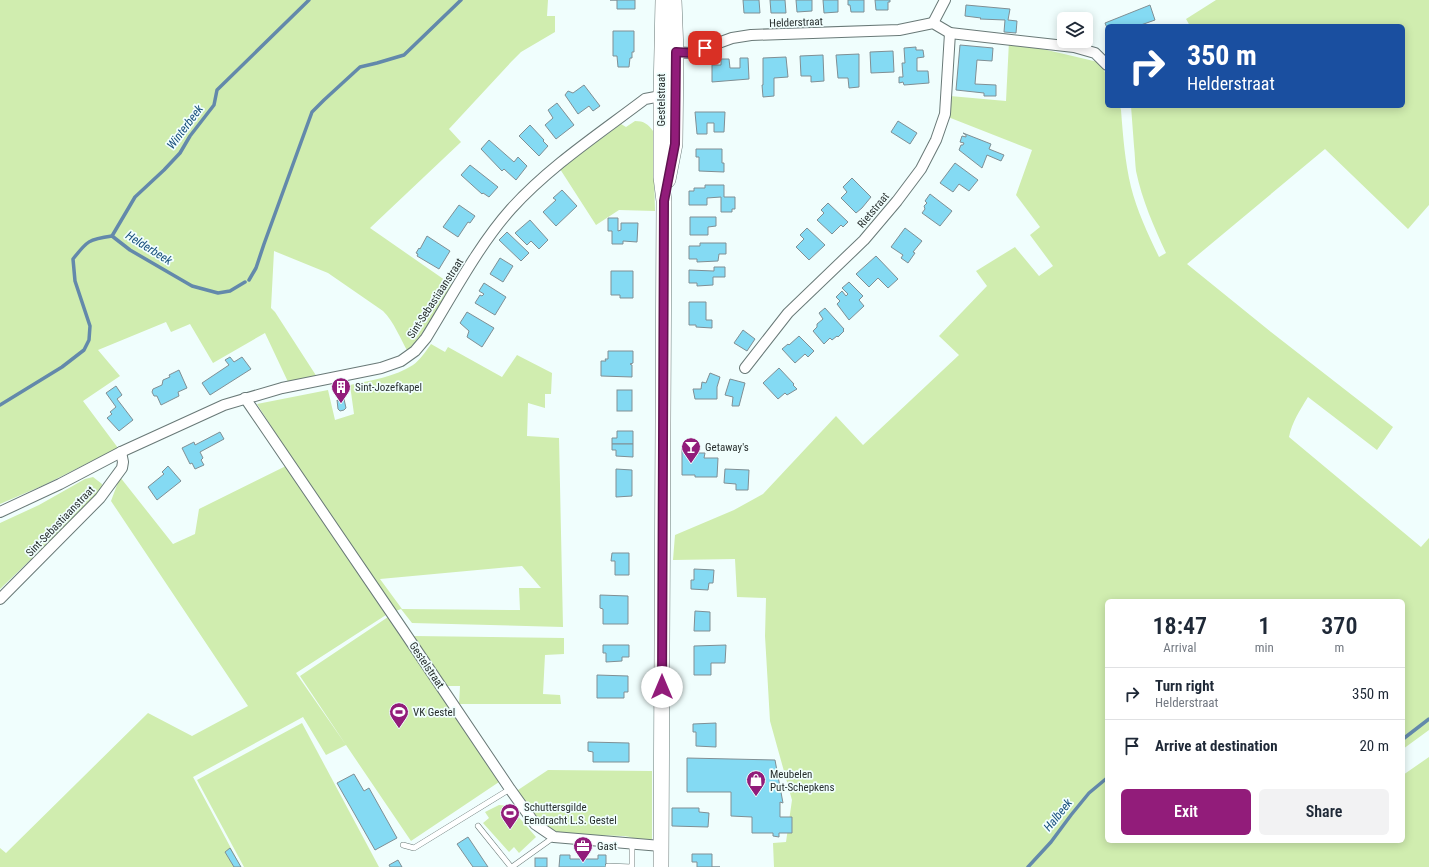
<!DOCTYPE html>
<style>
body{margin:0;font-family:"Roboto Condensed",sans-serif;background:#f2f2f3;color:#1f2937;height:100vh;display:flex;flex-direction:column;font-size:15px;white-space:nowrap}
*{box-sizing:border-box;margin:0}
p{font-size:13px;color:#747a83}
.icon{flex:none;width:22px;height:22px;fill:none;stroke:currentColor;stroke-width:2;stroke-linecap:round;stroke-linejoin:round}
.map{position:relative;flex:1;overflow:hidden}
.drawer{position:absolute;left:1105px;top:599px;width:300px;height:244px;display:flex;flex-direction:column;background:#fff;border-radius:6px;box-shadow:0 2px 10px #0003}
.drawer>*{flex:none}
.hud{position:absolute;left:1105px;top:24px;width:300px;height:84px;border-radius:6px;box-shadow:0 2px 10px #0003;background:#1a4fa0;color:#fff;overflow:hidden}
.fabs{position:absolute;left:1057px;top:12px;display:grid;gap:8px}
.fabs a{display:grid;place-items:center;width:36px;height:36px;border-radius:6px;background:#fff;box-shadow:0 2px 10px #0003;font-size:20px}
.pin{position:absolute;display:grid;place-items:center;width:34px;height:34px;color:#fff;margin:-17px;border-radius:8px;box-shadow:0 2px 6px #0006}
.me{position:absolute;width:44px;margin:-22px;rotate:0deg;stroke-linejoin:round;filter:drop-shadow(0 0 3px #0008)}
.turn{display:flex;align-items:center;gap:14px;height:84px;padding:0 16px;font-size:18px}
.turn .icon{width:52px;height:52px;stroke-width:2.5}
.turn b{display:block;font-size:28px;line-height:34px}
.eta{display:flex;justify-content:space-evenly;align-items:center;height:68px;text-align:center}
.eta b{font-size:24px;font-weight:600;line-height:28px}
.action{display:flex;gap:8px;margin-top:auto;padding:8px 16px}
.action a{flex:1;height:46px;border-radius:6px;background:#921c7a;color:#fff;font-size:16px;font-weight:600;line-height:46px;text-align:center}
.action a+a{background:#f2f2f3;color:#1f2937}
ul{padding:0;list-style:none}
li{display:flex;align-items:center;gap:12px;height:52px;padding:0 16px;border-top:1px solid #e0e1e3}
li div{flex:1}
li b{display:block;font-size:15px}
li em{font-style:normal}
.map>svg:first-child{display:block}
.green{fill:#d0edaf;fill-rule:evenodd}
.lines{fill:none;stroke-linecap:round;stroke-linejoin:round}
.stream{stroke:#6389ab;stroke-width:3.5}
.building{fill:#84daf3;stroke:#808f94}
.lane-casing{stroke:#697977;stroke-width:6}
.street-casing{stroke:#697977;stroke-width:12}
.secondary-casing{stroke:#697977;stroke-width:16}
.lane{stroke:#fff;stroke-width:5}
.street{stroke:#fff;stroke-width:10}
.secondary{stroke:#fff;stroke-width:15}
.route-casing{stroke:#5f124f;stroke-width:10}
.route{stroke:#921c7a;stroke-width:7}
.labels{text-anchor:middle;stroke-width:3.5;stroke-linejoin:round;paint-order:stroke}
.street-label{font-size:11px;fill:#282f2e;stroke:#f0fefd}
.poi-label{font-size:11px;fill:#282f2e;stroke:#f0fefd;text-anchor:start}
.water-label{font-size:12px;font-style:italic;fill:#184f7d;stroke:#f0fefd}
</style>
<div class="map">
<svg width="1429" height="867" viewBox="0 0 1429 867">
<rect width="100%" height="100%" fill="#f0fefd"/>
<!-- green -->
<g class="green">
<path d="M 0,0 L 548,0 L 547,16 L 555,16 L 555,32 L 521,52 L 512,61 L 449,129 L 461,142 L 370,228 L 452,285 L 424,335 L 408,352 C 400,338 394,322 383,311 L 328,273 L 274,251 L 271,308 L 275,312 L 317,377 L 289,384 L 265,333 L 213,363 L 190,324 L 171,332 L 166,322 L 98,350 L 120,376 L 83,401 L 118,448 L 44,485 L 0,504 Z"/>
<path d="M 1216,0 L 1429,0 L 1429,205 L 1408,229 L 1325,149 L 1187,264 L 1271,332 L 1393,427 L 1377,450 L 1308,397 C 1300,410 1292,422 1289,437 L 1421,547 L 1429,538 L 1429,730 L 1403,749 L 1403,601 L 1107,601 L 1107,841 L 1403,841 L 1403,775 L 1429,757 L 1429,867 L 774,867 L 773,843 L 786,842 L 792,800 L 770,721 L 765,636 L 766,598 L 737,597 L 735,559 L 673,560 L 675,535 L 734,510 L 763,494 L 836,416 L 863,445 L 959,355 L 939,336 L 987,286 L 976,271 L 1015,247 L 1039,276 L 1053,266 L 1030,235 L 1040,227 L 1016,195 L 1032,150 L 948,117 L 950,96 L 1006,101 L 1009,41 L 1098,62 C 1111,75 1107,89 1107,106 L 1120,106 L 1121,110 C 1123,136 1125,162 1131,187 C 1137,211 1148,234 1159,257 L 1166,253 C 1154,227 1142,200 1136,171 C 1135,163 1135,155 1134,146 C 1133,133 1132,119 1131,106 L 1403,106 L 1403,26 L 1190,26 L 1186,19 Z"/>
<path d="M 635,121 C 644,121 648,124 653,131 L 655,211 L 619,210 L 596,225 L 560,169 L 621,124 L 626,127 Z"/>
<path d="M 431,344 L 445,352 L 448,347 L 502,377 L 517,355 L 552,373 L 551,394 L 545,394 L 545,408 L 528,403 L 527,436 L 559,438 L 563,627 L 412,623 L 401,609 L 386,615 L 296,673 L 346,745 L 300,676 L 388,617 L 499,782 L 411,841 L 346,745 L 326,755 L 303,717 L 193,777 L 241,867 L 0,867 L 0,848 L 6,853 L 148,713 L 192,736 L 248,706 L 111,501 L 120,477 L 173,544 L 195,534 L 199,509 L 294,462 L 257,404 L 328,390 L 335,420 L 354,414 L 350,385 C 371,380 395,377 413,365 C 420,360 426,351 431,344 ZM 522,566 L 541,588 L 519,588 L 520,610 L 402,609 L 380,579 Z"/>
<path d="M 93,477 L 102,484 L 101,492 L 0,589 L 0,523 L 39,505 L 85,479 Z"/>
<path d="M 414,636 L 564,638 L 564,654 L 545,655 L 543,694 L 560,695 L 561,704 L 459,704 L 460,686 L 446,686 Z"/>
<path d="M 302,723 L 379,867 L 244,867 L 197,780 Z"/>
<path d="M 548,770 L 652,771 L 652,839 L 649,842 C 639,841 631,836 622,836 C 603,834 584,838 566,835 C 546,832 527,806 515,792 Z"/>
<path d="M 499,805 L 509,806 L 536,837 L 519,853 L 514,847 L 509,852 L 483,823 L 489,818 L 485,812 Z"/>
</g>
<g class="lines">
<!-- stream -->
<g class="stream">
<path d="M 112,236 L 135,197 L 164,170 L 180,153 L 190,136 L 214,105 L 217,90 L 309,0"/>
<path d="M 249,280 L 256,268 L 264,244 L 312,112 L 324,100 L 360,67 L 377,63 L 404,55 L 461,0"/>
<path d="M 0,405 L 62,367 L 84,350 L 89,340 L 90,326 L 75,281 L 73,259 C 87,241 89,239 112,236 L 130,250 L 192,286 L 218,293 L 230,291 L 245,282"/>
<path d="M 1403,739 L 1429,719"/>
<path d="M 1028,867 L 1051,842 L 1071,815 L 1089,793 L 1107,778"/>
</g>
</g>
<!-- building -->
<g class="building">
<path d="M 610,0 L 635,0 L 635,9 L 617,9 L 617,0 Z"/>
<path d="M 743,0 L 759,0 L 760,13 L 744,13 Z"/>
<path d="M 770,0 L 785,0 L 786,13 L 771,13 Z"/>
<path d="M 796,0 L 812,0 L 812,11 L 797,12 Z"/>
<path d="M 823,0 L 838,0 L 838,12 L 824,13 Z"/>
<path d="M 848,0 L 864,0 L 864,12 L 851,12 L 850,5 L 848,5 Z"/>
<path d="M 875,0 L 890,0 L 890,2 L 888,2 L 888,10 L 876,10 Z"/>
<path d="M 966,5 L 1010,9 L 1008,20 L 1017,21 L 1016,33 L 1004,32 L 1005,20 L 980,19 L 981,18 L 965,16 Z"/>
<path d="M 1150,5 L 1155,20 L 1138,26 L 1107,26 L 1107,28 L 1105,23 Z"/>
<path d="M 613,31 L 634,31 L 634,52 L 632,52 L 632,58 L 630,58 L 629,67 L 618,67 L 617,56 L 613,56 Z"/>
<path d="M 960,45 L 993,48 L 992,61 L 977,60 L 975,84 L 996,85 L 996,96 L 984,96 L 984,93 L 956,90 Z"/>
<path d="M 916,47 L 916,50 L 923,50 L 924,57 L 917,58 L 917,71 L 928,71 L 929,83 L 904,85 L 903,82 L 899,83 L 899,77 L 903,77 L 902,63 L 905,63 L 904,48 Z"/>
<path d="M 893,51 L 894,72 L 871,73 L 870,52 Z"/>
<path d="M 859,54 L 859,87 L 849,88 L 848,78 L 838,78 L 836,55 Z"/>
<path d="M 823,55 L 824,81 L 811,82 L 811,76 L 801,76 L 800,56 Z"/>
<path d="M 786,57 L 788,77 L 774,78 L 774,96 L 763,97 L 762,85 L 763,85 L 763,58 Z"/>
<path d="M 740,58 L 748,58 L 749,79 L 712,82 L 712,65 L 721,65 L 721,59 L 729,59 L 730,68 L 740,68 Z"/>
<path d="M 584,85 L 600,106 L 593,111 L 589,106 L 578,114 L 565,95 L 568,91 L 573,93 Z"/>
<path d="M 557,103 L 574,125 L 556,139 L 545,125 L 553,118 L 548,110 Z"/>
<path d="M 695,112 L 725,112 L 724,132 L 714,132 L 714,123 L 707,123 L 707,134 L 697,134 Z"/>
<path d="M 898,121 L 917,133 L 910,144 L 891,132 Z"/>
<path d="M 530,125 L 544,140 L 543,141 L 548,146 L 539,156 L 519,136 Z"/>
<path d="M 963,133 L 991,144 L 989,149 L 1004,155 L 1001,161 L 987,155 L 982,168 L 959,150 L 961,145 L 963,145 L 964,143 L 960,142 L 962,136 L 966,137 L 966,135 Z"/>
<path d="M 489,140 L 514,162 L 518,157 L 527,166 L 516,180 L 504,169 L 502,171 L 481,149 Z"/>
<path d="M 696,149 L 722,149 L 722,163 L 724,163 L 724,172 L 699,171 L 699,157 L 696,157 Z"/>
<path d="M 955,163 L 978,180 L 969,191 L 959,184 L 953,192 L 940,183 Z"/>
<path d="M 470,165 L 498,187 L 489,197 L 483,193 L 482,194 L 461,175 Z"/>
<path d="M 852,178 L 871,197 L 862,208 L 856,213 L 841,198 L 847,192 L 843,187 Z"/>
<path d="M 705,185 L 724,185 L 724,197 L 735,197 L 735,209 L 732,209 L 732,212 L 721,212 L 721,197 L 707,198 L 707,205 L 689,205 L 689,191 L 694,191 L 694,188 L 705,188 Z"/>
<path d="M 562,190 L 577,206 L 556,226 L 543,212 L 556,200 L 553,198 Z"/>
<path d="M 930,194 L 952,211 L 940,226 L 922,213 L 925,209 L 924,206 L 927,203 L 925,201 Z"/>
<path d="M 828,203 L 848,222 L 843,227 L 841,225 L 832,234 L 817,220 L 824,213 L 821,210 Z"/>
<path d="M 459,205 L 475,216 L 470,223 L 468,222 L 458,237 L 443,227 Z"/>
<path d="M 690,217 L 716,217 L 716,226 L 708,227 L 708,235 L 690,235 Z"/>
<path d="M 608,218 L 618,218 L 618,231 L 621,230 L 621,223 L 638,223 L 637,242 L 623,241 L 623,244 L 612,244 L 612,231 L 608,231 Z"/>
<path d="M 530,220 L 548,240 L 539,249 L 531,241 L 527,245 L 515,233 Z"/>
<path d="M 807,228 L 825,245 L 809,260 L 796,247 L 804,239 L 800,235 Z"/>
<path d="M 905,228 L 922,241 L 913,252 L 915,253 L 908,263 L 901,258 L 903,255 L 891,247 Z"/>
<path d="M 507,232 L 529,253 L 521,261 L 499,240 Z"/>
<path d="M 427,236 L 450,251 L 439,269 L 417,256 L 418,254 L 416,253 L 419,248 L 420,249 Z"/>
<path d="M 700,243 L 726,243 L 726,254 L 719,254 L 718,261 L 697,262 L 697,259 L 689,259 L 689,246 L 700,246 Z"/>
<path d="M 876,256 L 898,279 L 888,288 L 878,278 L 869,287 L 856,274 Z"/>
<path d="M 500,258 L 513,266 L 503,282 L 490,274 Z"/>
<path d="M 714,267 L 725,267 L 725,277 L 713,277 L 713,285 L 697,286 L 697,283 L 689,283 L 689,270 L 714,271 Z"/>
<path d="M 611,271 L 633,271 L 633,298 L 620,298 L 620,295 L 611,295 Z"/>
<path d="M 849,282 L 863,296 L 859,300 L 864,306 L 849,320 L 837,304 L 840,301 L 836,297 L 842,291 L 846,296 L 848,294 L 842,288 Z"/>
<path d="M 484,283 L 506,297 L 495,315 L 475,303 L 480,295 L 482,296 L 484,294 L 479,291 Z"/>
<path d="M 689,302 L 706,302 L 706,320 L 712,320 L 712,328 L 696,327 L 696,325 L 689,325 Z"/>
<path d="M 825,308 L 844,329 L 843,330 L 844,331 L 838,337 L 837,336 L 832,340 L 830,338 L 824,344 L 813,331 L 817,327 L 817,324 L 823,319 L 819,313 Z"/>
<path d="M 467,312 L 494,328 L 482,347 L 467,337 L 469,331 L 460,323 Z"/>
<path d="M 743,330 L 755,339 L 747,351 L 734,343 Z"/>
<path d="M 799,336 L 814,351 L 808,357 L 805,354 L 795,363 L 782,349 L 788,344 L 789,345 Z"/>
<path d="M 608,351 L 633,351 L 633,363 L 630,364 L 632,365 L 632,377 L 601,376 L 601,361 L 606,361 L 605,359 L 608,359 Z"/>
<path d="M 230,357 L 234,362 L 242,357 L 251,369 L 210,395 L 202,383 L 229,365 L 225,360 Z"/>
<path d="M 779,368 L 794,384 L 793,385 L 797,389 L 787,395 L 785,393 L 778,399 L 763,383 Z"/>
<path d="M 179,370 L 187,388 L 178,392 L 179,396 L 161,405 L 157,396 L 154,396 L 152,392 L 153,389 L 162,385 L 163,380 L 170,377 L 169,375 Z"/>
<path d="M 710,373 L 720,377 L 717,387 L 717,399 L 695,399 L 693,389 L 701,389 L 702,382 L 706,383 Z"/>
<path d="M 730,379 L 745,383 L 739,406 L 732,406 L 733,397 L 725,395 Z"/>
<path d="M 116,386 L 122,395 L 117,399 L 133,420 L 119,431 L 107,418 L 112,414 L 110,412 L 116,407 L 106,393 Z"/>
<rect x="617" y="390" width="15" height="21"/>
<path d="M 344,399 L 346,408 L 344,410 L 340,411 L 338,409 L 337,400 L 338,401 L 344,400 Z"/>
<path d="M 617,431 L 633,431 L 633,444 L 612,444 L 612,438 L 617,438 Z"/>
<path d="M 220,432 L 224,439 L 200,452 L 203,458 L 201,460 L 204,465 L 195,469 L 192,463 L 190,464 L 182,448 L 194,442 L 195,445 Z"/>
<path d="M 612,444 L 633,444 L 633,457 L 616,456 L 616,450 L 612,450 Z"/>
<path d="M 682,448 L 697,448 L 698,453 L 705,453 L 704,458 L 718,458 L 717,477 L 695,477 L 695,475 L 682,475 Z"/>
<path d="M 168,466 L 181,481 L 157,500 L 148,487 L 164,474 L 162,472 Z"/>
<path d="M 616,469 L 632,470 L 632,496 L 616,497 Z"/>
<path d="M 725,469 L 749,470 L 748,490 L 736,490 L 736,484 L 724,483 Z"/>
<path d="M 612,553 L 629,553 L 629,575 L 615,575 L 615,561 L 611,561 Z"/>
<path d="M 694,569 L 714,570 L 713,583 L 709,583 L 708,590 L 691,589 L 691,580 L 694,580 Z"/>
<path d="M 600,595 L 628,596 L 628,624 L 603,624 L 603,609 L 600,608 Z"/>
<path d="M 695,611 L 710,612 L 710,631 L 694,631 Z"/>
<path d="M 603,645 L 629,645 L 629,657 L 622,657 L 622,661 L 606,662 L 606,653 L 603,653 Z"/>
<path d="M 726,645 L 725,663 L 711,663 L 711,675 L 694,675 L 694,646 Z"/>
<path d="M 597,675 L 628,676 L 628,692 L 624,692 L 624,698 L 597,698 Z"/>
<path d="M 716,723 L 716,747 L 696,746 L 696,732 L 693,732 L 693,724 Z"/>
<path d="M 588,742 L 629,743 L 629,762 L 593,762 L 593,752 L 588,751 Z"/>
<path d="M 687,758 L 775,760 L 783,803 L 780,802 L 780,817 L 792,817 L 792,833 L 779,833 L 779,837 L 773,836 L 773,833 L 752,833 L 752,817 L 731,816 L 731,792 L 687,792 Z"/>
<path d="M 354,774 L 364,791 L 369,788 L 397,838 L 375,850 L 337,783 Z"/>
<path d="M 672,808 L 699,808 L 699,812 L 709,813 L 708,827 L 672,826 Z"/>
<path d="M 468,837 L 488,867 L 473,867 L 457,844 Z"/>
<path d="M 230,848 L 241,867 L 234,867 L 225,852 Z"/>
<path d="M 692,854 L 712,854 L 712,867 L 720,867 L 697,867 L 697,862 L 692,862 Z"/>
<path d="M 560,855 L 570,855 L 570,859 L 598,859 L 598,855 L 606,855 L 606,867 L 559,867 Z"/>
<rect x="535" y="858" width="12" height="9"/>
<path d="M 398,860 L 402,867 L 390,867 L 389,865 Z"/>
</g>
<g class="lines">
<!-- lane casing -->
<g class="lane-casing">
<g id="lane">
<path d="M 478,826 L 511,867"/>
<path d="M 403,845 L 414,848 L 510,789"/>
<path d="M 608,866 L 632,867 L 632,843"/>
<path d="M 512,867 L 554,837"/>
</g>
</g>
<!-- street casing -->
<g class="street-casing">
<g id="street">
<path d="M 933,23 L 945,0"/>
<path d="M 671,52 L 691,53 L 732,38 L 751,35 L 899,30 L 933,23 L 950,33 L 1074,47 L 1095,53 L 1107,65"/>
<path d="M 745,368 L 788,313 L 864,240 L 897,201 L 921,169 L 936,140 L 945,114 L 950,33"/>
<path d="M 245,398 L 403,630 L 510,789 L 535,824 L 554,837 L 661,846"/>
<path d="M 0,512 L 60,484 L 121,452 L 224,405 L 282,388 L 381,368 L 401,361 L 415,351 L 426,338 C 452,296 478,246 511,209 C 550,166 599,134 645,99 L 666,95"/>
<path d="M 0,599 L 100,498 L 122,468 L 123,462 L 121,452"/>
</g>
</g>
<!-- secondary casing -->
<g class="secondary-casing">
<g id="secondary">
<path d="M 668,180 L 675,144 L 676,52 L 674,0"/>
<path d="M 661,867 L 664,201 L 661,177 L 661,95 L 663,0"/>
</g>
</g>
<!-- lane -->
<use href="#lane" class="lane"/>
<!-- street -->
<use href="#street" class="street"/>
<!-- secondary -->
<use href="#secondary" class="secondary"/>
</g>
<g class="lines">
<!-- route casing -->
<g class="route-casing">
<path id="route" d="M 662,687 L 664,201 L 675,144 L 676,52 L 691,53 L 705,48"/>
</g>
<!-- route -->
<use href="#route" class="route"/>
</g>
<!-- icons -->
<defs>
<g id="building-pin" transform="scale(1)"><path d="M0 17L-7.5 6A9.5 9.5 0 1 1 7.5 6Z" fill="#921c7a" stroke="#f0fefd"/><path d="M-4-6H4V6H1V3H-1V6H-4ZM-2.5-4.3h1.7v1.8h-1.7ZM.8-4.3h1.7v1.8H.8ZM-2.5-1h1.7V.8h-1.7ZM.8-1h1.7V.8H.8Z" fill="#fff"/></g>
<g id="bar-pin" transform="scale(1)"><path d="M0 17L-7.5 6A9.5 9.5 0 1 1 7.5 6Z" fill="#921c7a" stroke="#f0fefd"/><path d="M-6-5H6L.8 .8V4.5H3.5V6h-7V4.5H-.8V.8Z" fill="#fff"/></g>
<g id="stadium-pin" transform="scale(1)"><path d="M0 17L-7.5 6A9.5 9.5 0 1 1 7.5 6Z" fill="#921c7a" stroke="#f0fefd"/><path d="M0-5a6.5 5 0 1 0 0 10a6.5 5 0 1 0 0-10ZM-3.5-1.8h7v3.6h-7Z" fill="#fff"/></g>
<g id="shop-pin" transform="scale(1)"><path d="M0 17L-7.5 6A9.5 9.5 0 1 1 7.5 6Z" fill="#921c7a" stroke="#f0fefd"/><path d="M-5-2.5h2.3a2.7 3.5 0 0 1 5.4 0H5L5.5 6h-11ZM-1.5-2.5h3a1.5 2.3 0 0 0-3 0Z" fill="#fff"/></g>
<g id="office-pin" transform="scale(1)"><path d="M0 17L-7.5 6A9.5 9.5 0 1 1 7.5 6Z" fill="#921c7a" stroke="#f0fefd"/><path d="M-6-3h4V-5.5h4V-3h4V5H-6ZM-1-4.5V-3h2v-1.5ZM-6 0V1H6V0Z" fill="#fff"/></g>
</defs>
<g fill-rule="evenodd">
<use href="#building-pin" x="341" y="387"/>
<use href="#bar-pin" x="691" y="447"/>
<use href="#stadium-pin" x="399" y="712"/>
<use href="#shop-pin" x="756" y="780"/>
<use href="#stadium-pin" x="510" y="813"/>
<use href="#office-pin" x="583" y="846"/>
</g>
<g class="labels">
<!-- street labels -->
<g class="street-label">
<text transform="translate(796 22) rotate(-2)" y="4">Helderstraat</text>
<text transform="translate(661 100) rotate(-90)" y="4">Gestelstraat</text>
<text transform="translate(873 210) rotate(-50)" y="4">Rietstraat</text>
<text transform="translate(435 298) rotate(-57)" y="4">Sint-Sebastiaanstraat</text>
<text transform="translate(60 521) rotate(-46)" y="4">Sint-Sebastiaanstraat</text>
<text transform="translate(427 665) rotate(56)" y="4">Gestelstraat</text>
</g>
<!-- poi labels -->
<g class="poi-label">
<text x="355" y="391">Sint-Jozefkapel</text>
<text x="705" y="451">Getaway's</text>
<text x="413" y="716">VK Gestel</text>
<text x="770" y="778">Meubelen<tspan x="770" dy="13">Put-Schepkens</tspan></text>
<text x="524" y="811">Schuttersgilde<tspan x="524" dy="13">Eendracht L.S. Gestel</tspan></text>
<text x="597" y="850">Gast</text>
</g>
<!-- water labels -->
<g class="water-label">
<text transform="translate(185 127) rotate(-53)" y="4">Winterbeek</text>
<text transform="translate(149 248) rotate(32)" y="4">Helderbeek</text>
<text transform="translate(1058 815) rotate(-51)" y="4">Halbeek</text>
</g>
</g>
</svg>
<div class="fabs">
<a><svg class="icon" aria-label="layers" viewBox="0 0 24 24"><path d="M12 4l9 5-9 5-9-5zM3 14l9 5 9-5"/></svg></a>
</div>
<div class="pin" style="left:705px;top:48px;background:#d93025"><svg class="icon" aria-label="arrive" viewBox="0 0 24 24"><path d="M6 21V4h12l-3 4 3 4H6"/></svg></div>
<svg class="me" style="left:662px;top:687px" viewBox="-20 -20 40 40"><circle r="19" fill="#fff"/><path d="M0-13L10 11 0 6-10 11z" fill="#921c7a"/></svg>
<div class="hud">
<div class="turn"><svg class="icon" aria-label="right" viewBox="0 0 24 24"><path d="M7 20v-9h11M14 6l5 5-5 5"/></svg><div><b>350 m</b>Helderstraat</div></div>
</div>
<section class="drawer">
<div class="eta">
<div><b>18:47</b><p>Arrival</p></div>
<div><b>1</b><p>min</p></div>
<div><b>370</b><p>m</p></div>
</div>
<ul>
<li><svg class="icon" aria-label="right" viewBox="0 0 24 24"><path d="M7 20v-9h11M14 6l5 5-5 5"/></svg><div><b>Turn right</b><p>Helderstraat</p></div><em>350 m</em></li>
<li><svg class="icon" aria-label="arrive" viewBox="0 0 24 24"><path d="M6 21V4h12l-3 4 3 4H6"/></svg><div><b>Arrive at destination</b></div><em>20 m</em></li>
</ul>
<div class="action"><a>Exit</a><a>Share</a></div>
</section>
</div>
